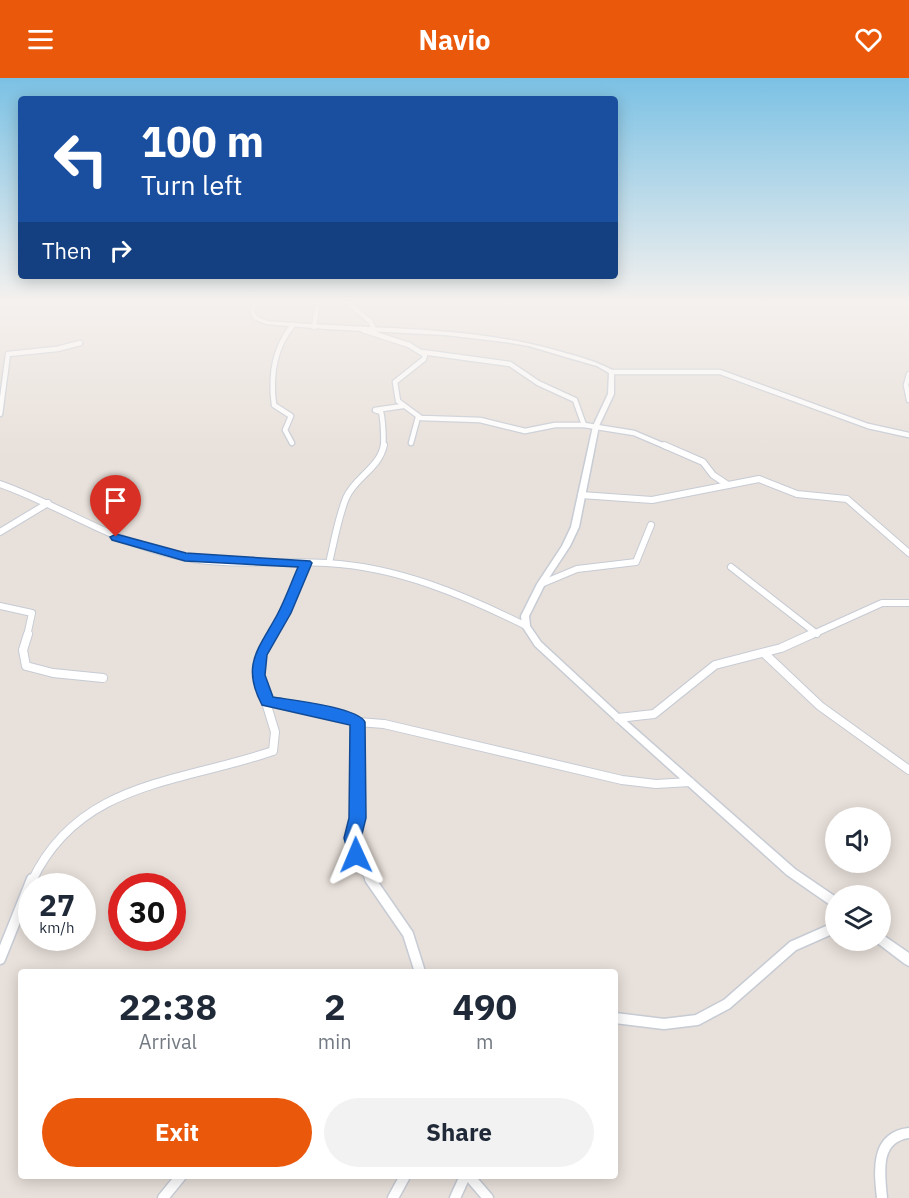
<!DOCTYPE html>
<style>
body{margin:0;font-family:"IBM Plex Sans",sans-serif;background:#f2f2f3;color:#1f2937;height:100vh;display:flex;flex-direction:column;font-size:22px;white-space:nowrap}
*{box-sizing:border-box;margin:0}
p{font-size:20px;color:#747a83}
.icon{flex:none;width:33px;height:33px;fill:none;stroke:currentColor;stroke-width:2;stroke-linecap:round;stroke-linejoin:round}
.map{position:relative;flex:1;overflow:hidden}
.drawer{position:absolute;left:18px;top:891px;width:600px;height:210px;display:flex;flex-direction:column;background:#fff;border-radius:6px;box-shadow:0 3px 15px #0003}
.drawer>*{flex:none}
.banner{position:absolute;left:18px;top:18px;width:600px;height:183px;border-radius:6px;box-shadow:0 3px 15px #0003;background:#1a4fa0;color:#fff;overflow:hidden}
.buttons{position:absolute;left:825px;top:729px;display:grid;gap:12px}
.buttons a{display:grid;place-items:center;width:66px;height:66px;border-radius:50%;background:#fff;box-shadow:0 3px 15px #0003;font-size:30px}
.speed{position:absolute;left:18px;top:795px;display:flex;gap:12px;font-size:30px;font-weight:700;text-align:center}
.speed>*{display:grid;place-content:center;width:78px;height:78px;border-radius:50%;background:#fff;box-shadow:0 3px 15px #0003;line-height:1}
.speed small{font-size:15px;font-weight:400}
.speed .limit{border:9px solid #d22;background:#fff;color:#111}
.pin{position:absolute;display:grid;place-items:center;width:51px;height:51px;color:#fff;margin:-62px -26px;border-radius:50% 50% 50% 0;rotate:-45deg;box-shadow:0 0 6px #0007}
.pin .icon{rotate:45deg}
.me{position:absolute;width:66px;margin:-33px;rotate:359deg;stroke-linejoin:round;filter:drop-shadow(0 0 4px #0008)}
.turn{display:flex;align-items:center;gap:21px;height:126px;padding:0 24px;font-size:27px}
.turn .icon{width:78px;height:78px;stroke-width:2.5}
.turn b{display:block;font-size:42px;line-height:51px}
.then{display:flex;align-items:center;height:57px;padding:0 24px;background:#0003;gap:12px;font-size:22px}
.eta{display:flex;justify-content:space-evenly;align-items:center;height:102px;text-align:center}
.eta b{font-size:36px;font-weight:700;line-height:42px}
.cta{display:flex;gap:12px;margin-top:auto;padding:12px 24px}
.cta a{flex:1;height:69px;border-radius:36px;background:#ea580c;color:#fff;font-size:24px;font-weight:700;line-height:69px;text-align:center}
.cta a+a{background:#f2f2f3;color:#1f2937}
header{display:flex;justify-content:space-between;align-items:center;height:78px;padding:0 24px;background:#ea580c;color:#fff;font-size:27px;font-weight:700}
.map>svg:first-child{display:block}
.lines{fill:none;stroke-linecap:round;stroke-linejoin:round}
.minor-far3-casing{stroke:#c6cbd4;stroke-width:7}
.minor-far2-casing{stroke:#c6cbd4;stroke-width:8}
.minor-far1-casing{stroke:#c6cbd4;stroke-width:10}
.minor-casing{stroke:#c6cbd4;stroke-width:13}
.tertiary-casing{stroke:#c6cbd4;stroke-width:3}
.minor-far3{stroke:#fff;stroke-width:4.5}
.minor-far2{stroke:#fff;stroke-width:6}
.minor-far1{stroke:#fff;stroke-width:8}
.minor{stroke:#fff;stroke-width:10}
.tertiary{fill:#fff;fill-rule:evenodd}
.route{fill:#1a73e8;stroke:#114b97;stroke-width:1.5}
</style>
<header><svg class="icon" aria-label="menu" viewBox="0 0 24 24"><path d="M4 6h16M4 12h16M4 18h16"/></svg>Navio<svg class="icon" aria-label="heart" viewBox="0 0 24 24"><path d="M12 20l-8-8c-3-5 5-10 8-4 3-6 11-1 8 4z"/></svg></header>
<div class="map">
<svg width="909" height="1120" viewBox="0 0 909 1120">
<rect width="100%" height="100%" fill="#e8e0da"/>
<g class="lines">
<!-- minor-far3 casing -->
<g class="minor-far3-casing">
<g id="minor-far3">
<path d="M 346,223 L 370,243 L 375,253"/>
<path d="M 314,249 L 318,223"/>
<path d="M 363,252 L 409,267 L 425,277 L 424,281 L 395,304 L 398,323 L 421,340 L 480,342 L 525,353 L 555,347 L 584,347 L 634,355 L 667,369"/>
<path d="M 422,274 L 510,286 L 538,305 L 575,322 L 584,347"/>
<path d="M 612,294 L 720,294 L 868,348 L 909,357"/>
<path d="M 909,296 L 906,307 L 909,322"/>
<path d="M 0,336 L 8,276 L 57,271 L 80,265"/>
<path d="M 292,365 L 285,352 L 291,338 L 274,327 C 270,298 274,270 293,247"/>
<path d="M 411,365 L 418,339"/>
<path d="M 383,369 C 384,361 383,341 381,334 L 375,332 L 403,328"/>
</g>
</g>
<!-- minor-far2 casing -->
<g class="minor-far2-casing">
<g id="minor-far2">
<path d="M 664,367 L 703,384 L 713,397 L 728,407"/>
<path d="M 0,406 C 62,428 116,466 182,479 C 230,489 279,482 327,485 C 398,489 464,517 526,548"/>
<path d="M 581,417 L 652,422 L 759,401 L 797,416 L 847,421 L 909,475"/>
<path d="M 0,454 L 48,425"/>
<path d="M 329,485 C 334,464 338,440 346,420 C 355,399 379,391 384,367"/>
<path d="M 731,489 L 817,556"/>
<path d="M 541,506 L 577,491 L 636,484 L 651,447"/>
<path d="M 0,528 L 32,535 L 27,558"/>
<path d="M 272,558 L 285,535 L 305,485"/>
<path d="M 809,558 L 882,525 L 909,525"/>
</g>
</g>
<!-- minor-far1 casing -->
<g class="minor-far1-casing">
<g id="minor-far1">
<path d="M 28,556 L 23,572 L 26,588 L 53,595 L 103,600"/>
<path d="M 765,576 L 820,628 L 909,692"/>
<path d="M 268,623 L 348,639 L 358,644 L 384,646 L 622,702 L 656,706 L 690,704"/>
<path d="M 618,640 L 654,636 L 715,587 L 781,570 L 812,556"/>
<path d="M 358,644 L 358,740 L 353,760 L 356,777 L 371,803"/>
<path d="M 32,803 C 79,703 180,705 273,673 L 275,654 L 261,608 L 258,587 L 260,577 L 272,556"/>
</g>
</g>
<!-- minor casing -->
<g class="minor-casing">
<g id="minor">
<path d="M 370,801 L 408,856 L 420,894"/>
<path d="M 0,881 L 32,801"/>
<path d="M 615,940 L 664,946 L 697,942 L 727,926 L 793,868 L 836,849"/>
<path d="M 469,1098 L 488,1120"/>
<path d="M 163,1120 L 181,1098"/>
<path d="M 393,1120 L 405,1098"/>
<path d="M 455,1120 L 465,1098"/>
<path d="M 882,1120 C 879,1093 875,1059 909,1055"/>
</g>
</g>
<!-- tertiary casing -->
<g class="tertiary-casing">
<g id="tertiary">
<path d="M 254,223 L 258,223 L 254,234 L 258,239 L 267,243 C 365,252 467,246 562,274 C 580,279 598,284 614,293 L 614,316 L 599,348 L 579,449 L 570,468 L 545,506 L 529,538 L 530,548 L 541,564 L 621,638 L 795,791 L 836,819 L 836,831 L 787,797 L 615,642 L 535,568 L 522,548 L 521,538 L 537,506 L 562,468 L 571,449 L 593,348 L 608,316 L 609,295 L 597,288 L 562,278 L 529,268 L 505,264 L 445,257 L 326,251 L 266,246 L 254,241 L 250,234 Z"/>
<path d="M 880,855 L 909,875 L 909,888 L 905,886 L 876,864 L 875,862 L 880,862 Z"/>
</g>
</g>
<!-- minor-far3 -->
<use href="#minor-far3" class="minor-far3"/>
<!-- minor-far2 -->
<use href="#minor-far2" class="minor-far2"/>
<!-- minor-far1 -->
<use href="#minor-far1" class="minor-far1"/>
<!-- minor -->
<use href="#minor" class="minor"/>
<!-- tertiary -->
<use href="#tertiary" class="tertiary"/>
</g>
<!-- sky -->
<linearGradient id="sky" x2="0" y2="1"><stop stop-color="#7bc1e4"/><stop offset="0.59" stop-color="#f5f1ee"/><stop offset="1" stop-color="#f5f1ee" stop-opacity="0"/></linearGradient>
<rect width="909" height="380" fill="url(#sky)"/>
<!-- route -->
<path class="route" d="M 116,456 L 186,475 L 310,483 L 312,485 L 291,535 L 267,577 L 265,597 L 273,619 C 291,622 357,629 365,644 L 366,740 L 361,760 L 365,777 L 362,782 L 356,785 L 350,782 L 344,760 L 349,740 L 350,647 L 262,627 C 241,587 258,572 277,537 C 285,522 291,505 298,489 L 185,483 L 112,462 L 110,459 Z"/>
</svg>
<div class="buttons">
<a><svg class="icon" aria-label="sound" viewBox="0 0 24 24"><path d="M4 9h4l5-4v14l-5-4H4zM17 9q2 3 0 6"/></svg></a>
<a><svg class="icon" aria-label="layers" viewBox="0 0 24 24"><path d="M12 4l9 5-9 5-9-5zM3 14l9 5 9-5"/></svg></a>
</div>
<div class="speed"><div>27<small>km/h</small></div><div class="limit">30</div></div>
<div class="pin" style="left:116px;top:459px;background:#d93025"><svg class="icon" aria-label="arrive" viewBox="0 0 24 24"><path d="M6 21V4h12l-3 4 3 4H6"/></svg></div>
<svg class="me" style="left:356px;top:777px" viewBox="-20 -20 40 40"><path d="M0-17L14 15 0 8-14 15z" fill="#1a73e8" stroke="#fff" stroke-width="4"/></svg>
<div class="banner">
<div class="turn"><svg class="icon" aria-label="left" viewBox="0 0 24 24"><path d="M17 20v-9H6M10 6l-5 5 5 5"/></svg><div><b>100 m</b>Turn left</div></div>
<div class="then">Then<svg class="icon" aria-label="right" viewBox="0 0 24 24"><path d="M7 20v-9h11M14 6l5 5-5 5"/></svg></div>
</div>
<section class="drawer">
<div class="eta">
<div><b>22:38</b><p>Arrival</p></div>
<div><b>2</b><p>min</p></div>
<div><b>490</b><p>m</p></div>
</div>
<div class="cta"><a>Exit</a><a>Share</a></div>
</section>
</div>
